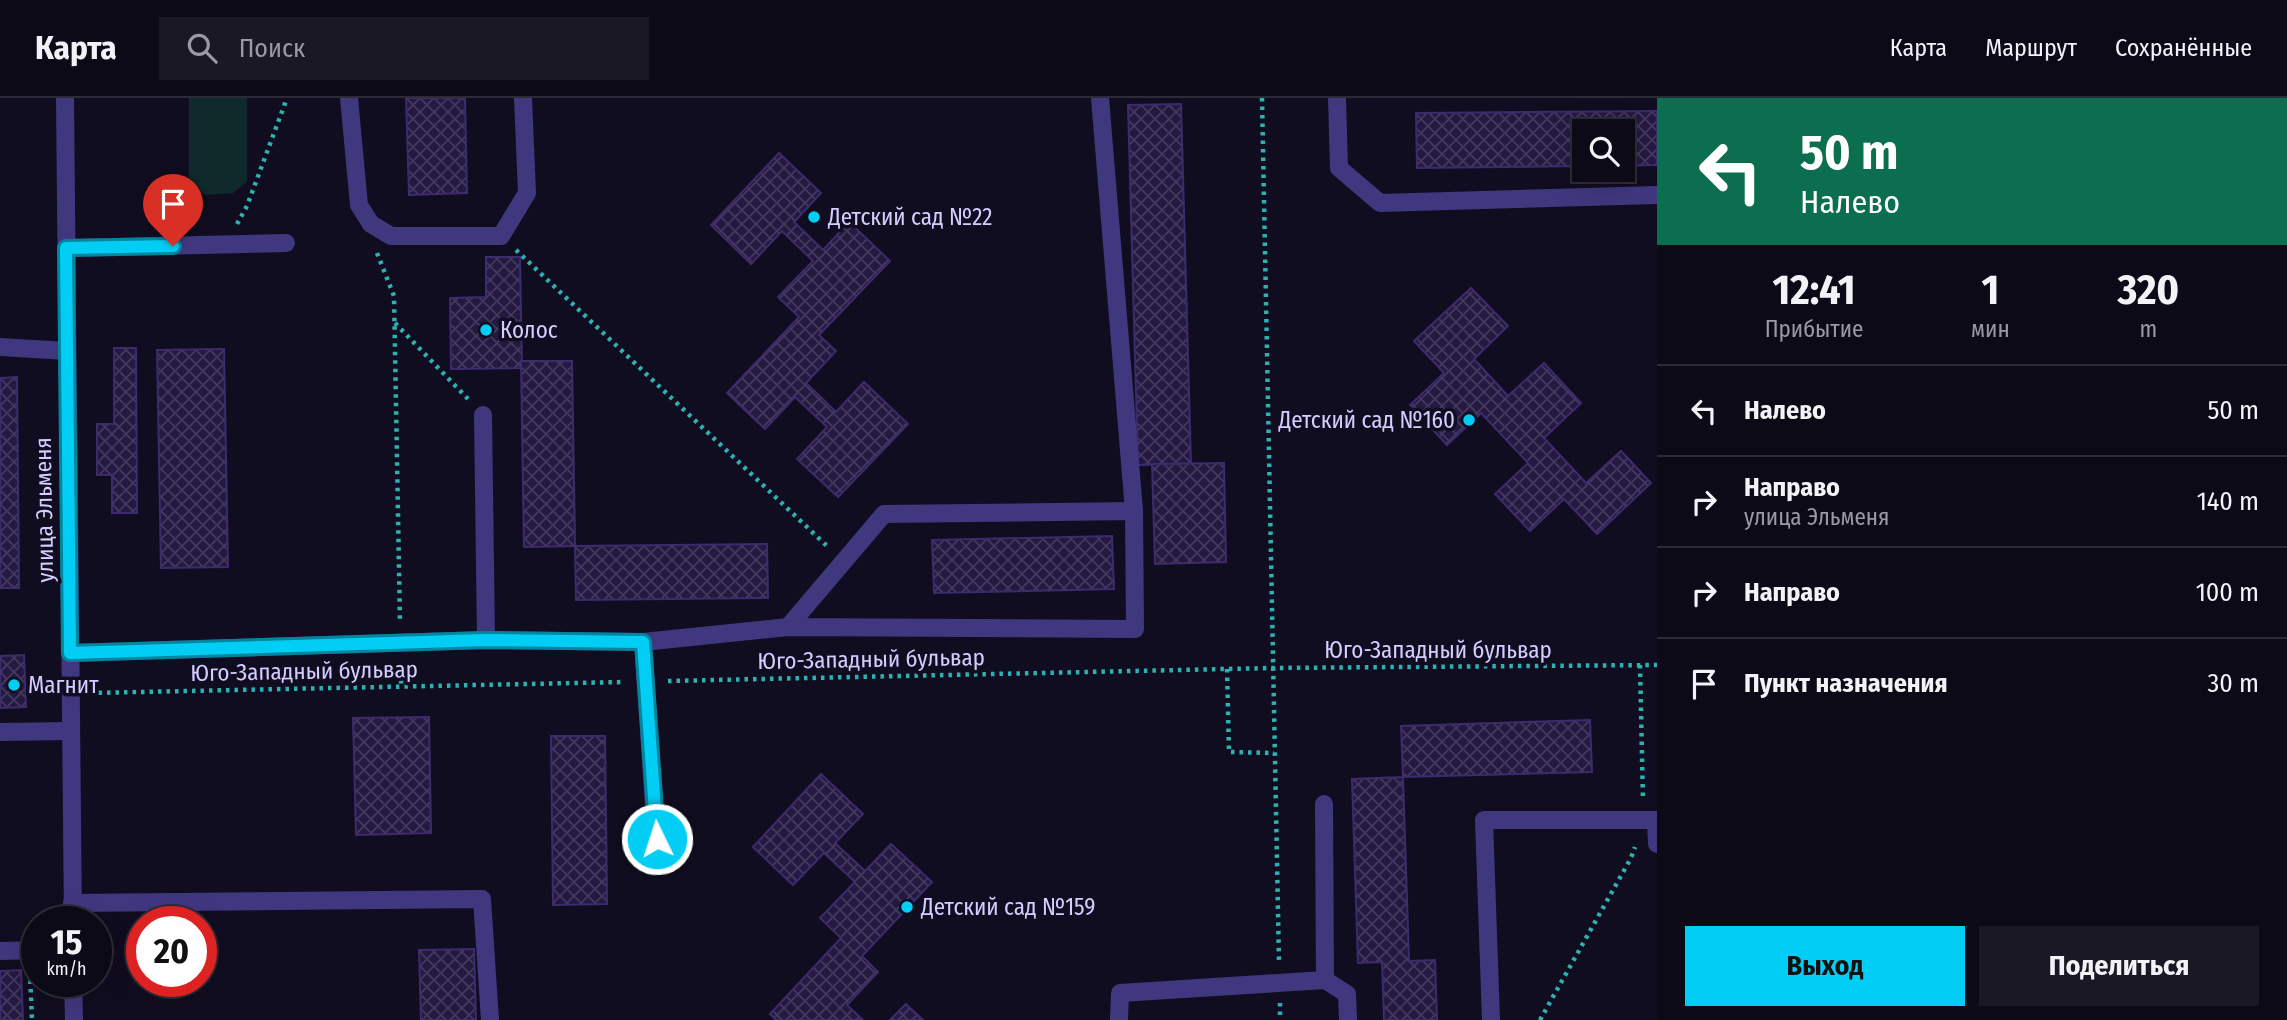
<!DOCTYPE html>
<html lang="ru">
<meta charset="utf-8">
<style>
body{margin:0;font-family:"Fira Sans Condensed",sans-serif;background:#1b1825;color:#f1f3f6;height:100vh;display:flex;flex-direction:column;font-size:26px;white-space:nowrap}
*{box-sizing:border-box;margin:0}
p{font-size:23px;color:#9a9aa2}
.icon{flex:none;width:38px;height:38px;fill:none;stroke:currentColor;stroke-width:2;stroke-linecap:round;stroke-linejoin:round}
.map{position:relative;flex:1;overflow:hidden}
.details{display:flex;flex-direction:column;background:#0d0a18;width:630px}
.details>*{flex:none}
.hud{background:#0b6e4f;color:#fff;overflow:hidden}
.buttons{position:absolute;left:1572px;top:21px;display:grid;gap:14px}
.buttons a{display:grid;place-items:center;width:63px;height:63px;border-radius:0px;background:#0d0a18;box-shadow:0 7px 28px #0002,0 0 0 2px #2d2b37;font-size:35px}
.speed{position:absolute;left:21px;top:808px;display:flex;gap:14px;font-size:35px;font-weight:700;text-align:center}
.speed>*{display:grid;place-content:center;width:91px;height:91px;border-radius:50%;background:#0d0a18;box-shadow:0 7px 28px #0002,0 0 0 2px #2d2b37;line-height:1}
.speed small{font-size:18px;font-weight:400}
.speed .limit{border:10px solid #d22;background:#fff;color:#111}
.pin{position:absolute;display:grid;place-items:center;width:60px;height:60px;color:#fff;margin:-72px -30px;border-radius:50% 50% 50% 0;rotate:-45deg;box-shadow:0 0 7px #0007}
.pin .icon{rotate:45deg}
.me{position:absolute;width:77px;margin:-38px;rotate:356deg;stroke-linejoin:round;filter:drop-shadow(0 0 5px #0008)}
.turn{display:flex;align-items:center;gap:24px;height:147px;padding:0 28px;font-size:32px}
.turn .icon{width:91px;height:91px;stroke-width:2.5}
.turn b{display:block;font-size:49px;line-height:60px}
.eta{display:flex;justify-content:space-evenly;align-items:center;height:119px;text-align:center}
.eta b{font-size:42px;font-weight:700;line-height:49px}
.action{display:flex;gap:14px;margin-top:auto;padding:14px 28px}
.action a{flex:1;height:80px;border-radius:0px;background:#02cef5;color:#111;font-size:28px;font-weight:700;line-height:80px;text-align:center}
.action a+a{background:#1b1825;color:#f1f3f6}
ul{padding:0;list-style:none}
li{display:flex;align-items:center;gap:21px;height:91px;padding:0 28px;border-top:2px solid #2d2b37}
li div{flex:1}
li b{display:block;font-size:26px}
li em{font-style:normal}
header{display:flex;align-items:center;gap:42px;box-sizing:border-box;height:98px;padding:0 35px;background:#0d0a18;border-bottom:2px solid #2d2b37}
header strong{font-size:33px}
nav{display:flex;gap:38px;margin-inline-start:auto;font-size:24px}
.search{width:490px;height:63px;background:#1b1825;display:flex;align-items:center;gap:18px;box-sizing:border-box;padding:0 24px;border-radius:0px;color:#9a9aa2;font-size:26px}
main{display:flex;flex:1;min-height:0}
.map>svg:first-child{display:block}
.grass{fill:#10292a}
.building{fill:url(#building-cross-hatch);stroke:#3c2b6d;stroke-width:2}
.lines{fill:none;stroke-linecap:round;stroke-linejoin:round}
.path{stroke:#2eb1b1;stroke-width:4.5;stroke-dasharray:3.5 5;stroke-linecap:butt}
.minor{stroke:#3f387f;stroke-width:18}
.route-casing{stroke:#01869f;stroke-width:18}
.route{stroke:#02cef5;stroke-width:12}
.poi-dot{fill:#02cef5;stroke:#110d20;stroke-width:2.5}
.labels{text-anchor:middle;stroke-width:7;stroke-linejoin:round;paint-order:stroke}
.poi-label{font-size:23px;fill:#d5cdff;stroke:#110d20;text-anchor:start}
.street-label{font-size:23px;fill:#d5cdff;stroke:#110d20}
</style>
<header>
<strong>Карта</strong>
<div class="search"><svg class="icon" aria-label="search" viewBox="0 0 24 24"><circle cx="10" cy="10" r="6"/><path d="M15 15l6 6"/></svg>Поиск</div>
<nav><a>Карта</a><a>Маршрут</a><a>Сохранённые</a></nav>
</header>
<main>
<div class="map">
<svg width="1657" height="922" viewBox="0 0 1657 922">
<defs>
<pattern id="building-cross-hatch" width="8" height="8" patternUnits="userSpaceOnUse" patternTransform="scale(1.75)"><rect width="8" height="8" fill="#241941"/><path d="M0 0l8 8M0 8l8-8" fill="none" stroke="#43395e"/></pattern>
</defs>
<rect width="100%" height="100%" fill="#110d20"/>
<!-- grass -->
<path class="grass" d="M 189,0 L 247,0 L 247,84 L 233,95 L 205,97 L 189,84 Z"/>
<!-- building -->
<g class="building">
<path d="M 406,0 L 465,0 L 467,95 L 409,97 Z"/>
<path d="M 1181,6 L 1191,366 L 1138,367 L 1128,7 Z"/>
<path d="M 1657,13 L 1657,67 L 1622,68 L 1622,33 L 1584,33 L 1584,68 L 1417,70 L 1416,15 Z"/>
<path d="M 779,55 L 821,95 L 794,124 L 823,152 L 849,124 L 890,163 L 819,237 L 836,253 L 806,285 L 836,314 L 864,284 L 908,326 L 838,399 L 797,361 L 827,329 L 795,299 L 765,331 L 727,295 L 799,219 L 778,199 L 813,163 L 782,133 L 751,166 L 711,127 Z"/>
<path d="M 486,159 L 520,159 L 522,270 L 451,271 L 450,200 L 486,199 Z"/>
<path d="M 1471,190 L 1508,228 L 1474,261 L 1508,298 L 1544,265 L 1581,305 L 1544,340 L 1586,385 L 1621,353 L 1651,385 L 1597,436 L 1564,401 L 1530,433 L 1495,396 L 1528,365 L 1481,315 L 1447,347 L 1410,307 L 1444,275 L 1414,243 Z"/>
<path d="M 114,250 L 136,250 L 137,415 L 112,415 L 112,377 L 97,377 L 97,326 L 114,326 Z"/>
<path d="M 224,251 L 228,469 L 161,470 L 157,252 Z"/>
<path d="M 521,263 L 572,263 L 575,448 L 524,449 Z"/>
<path d="M 17,279 L 19,490 L 0,490 L 0,280 Z"/>
<path d="M 1224,365 L 1226,464 L 1155,466 L 1152,366 Z"/>
<path d="M 1112,438 L 1114,491 L 934,495 L 932,442 Z"/>
<path d="M 767,446 L 768,500 L 576,502 L 575,448 Z"/>
<path d="M 24,557 L 26,609 L 0,610 L 0,558 Z"/>
<path d="M 429,619 L 431,735 L 356,737 L 353,620 Z"/>
<path d="M 1590,622 L 1592,674 L 1403,679 L 1409,863 L 1435,862 L 1437,922 L 1384,922 L 1382,864 L 1358,865 L 1352,681 L 1403,679 L 1401,628 Z"/>
<path d="M 551,638 L 605,638 L 607,806 L 553,807 Z"/>
<path d="M 821,676 L 863,716 L 835,745 L 865,773 L 891,746 L 932,784 L 862,858 L 878,874 L 847,907 L 863,922 L 776,922 L 770,916 L 841,840 L 820,820 L 855,784 L 824,755 L 793,787 L 753,749 Z"/>
<path d="M 474,851 L 476,922 L 421,922 L 419,852 Z"/>
<path d="M 21,872 L 23,922 L 0,922 L 0,873 Z"/>
<path d="M 906,906 L 923,922 L 890,922 Z"/>
</g>
<g class="lines">
<!-- path -->
<g class="path">
<path d="M 1262,0 L 1279,865"/>
<path d="M 237,126 L 247,108 L 287,0"/>
<path d="M 516,152 L 829,450"/>
<path d="M 377,155 L 394,198 L 400,525"/>
<path d="M 395,225 L 468,301"/>
<path d="M 401,565 L 401,589"/>
<path d="M 1640,567 L 1643,703"/>
<path d="M 1227,571 L 1229,654 L 1274,655"/>
<path d="M 668,583 L 1272,570 L 1657,567"/>
<path d="M 90,595 L 624,584"/>
<path d="M 30,874 L 32,922"/>
<path d="M 1280,905 L 1280,922"/>
<path d="M 1540,922 L 1631,760 L 1635,749"/>
</g>
<!-- minor -->
<g class="minor">
<path d="M 65,0 L 73,824"/>
<path d="M 349,0 L 359,107 L 371,126 L 391,138 L 501,138 L 527,95 L 523,0"/>
<path d="M 1100,0 L 1134,413"/>
<path d="M 1337,0 L 1339,70 L 1380,105 L 1657,97"/>
<path d="M 66,150 L 286,145"/>
<path d="M 0,249 L 67,253"/>
<path d="M 483,317 L 486,542"/>
<path d="M 643,544 L 658,767"/>
<path d="M 70,555 L 486,542 L 643,544 L 788,529 L 1135,531 L 1134,413 L 884,416 L 788,529"/>
<path d="M 0,634 L 71,633"/>
<path d="M 1324,706 L 1325,882"/>
<path d="M 72,805 L 482,801 L 490,922"/>
<path d="M 0,853 L 37,852"/>
<path d="M 73,884 L 74,922"/>
<path d="M 1119,922 L 1120,895 L 1325,882 L 1347,896 L 1348,922"/>
<path d="M 1491,922 L 1484,722 L 1656,722 L 1657,746"/>
</g>
</g>
<g class="lines">
<!-- route casing -->
<g class="route-casing">
<path id="route" d="M 173,148 L 66,150 L 70,555 L 486,542 L 643,544 L 657,741"/>
</g>
<!-- route -->
<use href="#route" class="route"/>
</g>
<!-- markers -->
<g class="poi-dot">
<circle cx="814" cy="119" r="7"/>
<circle cx="486" cy="232" r="7"/>
<circle cx="1469" cy="322" r="7"/>
<circle cx="14" cy="587" r="7"/>
<circle cx="907" cy="809" r="7"/>
</g>
<g class="labels">
<!-- poi labels -->
<g class="poi-label">
<text x="828" y="127">Детский сад №22</text>
<text x="500" y="240">Колос</text>
<text x="1455" y="330" text-anchor="end">Детский сад №160</text>
<text x="28" y="595">Магнит</text>
<text x="921" y="817">Детский сад №159</text>
</g>
<!-- street labels -->
<g class="street-label">
<text transform="translate(44 412) rotate(-91)" y="8">улица Эльменя</text>
<text x="1438" y="560">Юго-Западный бульвар</text>
<text transform="translate(871 561) rotate(-1)" y="8">Юго-Западный бульвар</text>
<text transform="translate(304 573) rotate(-1)" y="8">Юго-Западный бульвар</text>
</g>
</g>
</svg>
<div class="buttons">
<a><svg class="icon" aria-label="search" viewBox="0 0 24 24"><circle cx="10" cy="10" r="6"/><path d="M15 15l6 6"/></svg></a>
</div>
<div class="speed"><div>15<small>km/h</small></div><div class="limit">20</div></div>
<div class="pin" style="left:173px;top:148px;background:#d93025"><svg class="icon" aria-label="arrive" viewBox="0 0 24 24"><path d="M6 21V4h12l-3 4 3 4H6"/></svg></div>
<svg class="me" style="left:657px;top:741px" viewBox="-20 -20 40 40"><circle r="17" fill="#02cef5" stroke="#fff" stroke-width="3"/><path d="M0-11L8 9 0 5-8 9z" fill="#fff"/></svg>
</div>
<section class="details">
<div class="hud">
<div class="turn"><svg class="icon" aria-label="left" viewBox="0 0 24 24"><path d="M17 20v-9H6M10 6l-5 5 5 5"/></svg><div><b>50 m</b>Налево</div></div>
</div>
<div class="eta">
<div><b>12:41</b><p>Прибытие</p></div>
<div><b>1</b><p>мин</p></div>
<div><b>320</b><p>m</p></div>
</div>
<ul>
<li><svg class="icon" aria-label="left" viewBox="0 0 24 24"><path d="M17 20v-9H6M10 6l-5 5 5 5"/></svg><div><b>Налево</b></div><em>50 m</em></li>
<li><svg class="icon" aria-label="right" viewBox="0 0 24 24"><path d="M7 20v-9h11M14 6l5 5-5 5"/></svg><div><b>Направо</b><p>улица Эльменя</p></div><em>140 m</em></li>
<li><svg class="icon" aria-label="right" viewBox="0 0 24 24"><path d="M7 20v-9h11M14 6l5 5-5 5"/></svg><div><b>Направо</b></div><em>100 m</em></li>
<li><svg class="icon" aria-label="arrive" viewBox="0 0 24 24"><path d="M6 21V4h12l-3 4 3 4H6"/></svg><div><b>Пункт назначения</b></div><em>30 m</em></li>
</ul>
<div class="action"><a>Выход</a><a>Поделиться</a></div>
</section>
</main>
